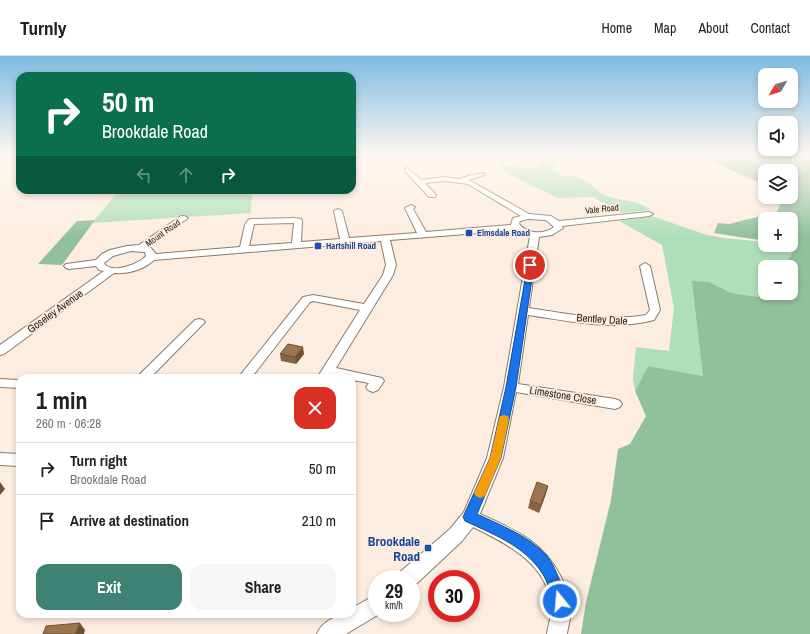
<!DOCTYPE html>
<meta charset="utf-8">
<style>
body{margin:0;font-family:"Archivo Narrow",sans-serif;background:#f6f6f6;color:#222;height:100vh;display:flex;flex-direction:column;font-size:15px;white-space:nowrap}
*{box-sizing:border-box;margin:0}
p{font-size:13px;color:#767676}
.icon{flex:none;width:22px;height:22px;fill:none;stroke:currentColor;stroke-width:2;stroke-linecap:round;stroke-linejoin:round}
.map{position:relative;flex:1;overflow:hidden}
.details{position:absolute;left:16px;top:318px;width:340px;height:244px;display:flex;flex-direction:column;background:#fff;border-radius:12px;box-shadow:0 2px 6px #0003}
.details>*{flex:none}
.top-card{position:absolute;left:16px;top:16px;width:340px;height:122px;border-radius:12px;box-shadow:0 2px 6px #0003;background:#0b6e4f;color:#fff;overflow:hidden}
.needle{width:26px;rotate:232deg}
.tools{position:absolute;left:758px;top:12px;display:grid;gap:8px}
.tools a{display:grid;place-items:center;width:40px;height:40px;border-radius:8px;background:#fff;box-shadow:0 2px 6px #0003;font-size:20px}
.speed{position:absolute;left:368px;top:514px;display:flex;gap:8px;font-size:20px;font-weight:700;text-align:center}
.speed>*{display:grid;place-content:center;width:52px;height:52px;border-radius:50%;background:#fff;box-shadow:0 2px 6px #0003;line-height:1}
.speed small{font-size:10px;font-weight:400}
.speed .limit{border:6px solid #d22;background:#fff;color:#111}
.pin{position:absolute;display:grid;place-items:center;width:34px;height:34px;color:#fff;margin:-17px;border:2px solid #fff;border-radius:50%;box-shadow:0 1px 4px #0007}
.me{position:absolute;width:44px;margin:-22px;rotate:343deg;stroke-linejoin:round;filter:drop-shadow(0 0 3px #0008)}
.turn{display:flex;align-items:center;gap:14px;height:84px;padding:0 20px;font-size:18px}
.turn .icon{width:52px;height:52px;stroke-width:2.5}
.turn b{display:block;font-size:28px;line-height:34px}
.lanes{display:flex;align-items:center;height:38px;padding:0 20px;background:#0003;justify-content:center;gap:20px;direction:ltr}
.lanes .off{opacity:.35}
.round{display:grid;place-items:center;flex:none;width:42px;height:42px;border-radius:12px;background:#f6f6f6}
.headline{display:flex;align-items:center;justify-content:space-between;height:68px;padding:0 20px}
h1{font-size:24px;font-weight:700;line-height:30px}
.primary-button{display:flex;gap:8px;margin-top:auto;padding:8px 20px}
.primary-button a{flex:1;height:46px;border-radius:12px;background:#3f8173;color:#fff;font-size:16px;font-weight:700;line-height:46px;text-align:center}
.primary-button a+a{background:#f6f6f6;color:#222}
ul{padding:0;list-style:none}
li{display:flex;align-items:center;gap:12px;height:52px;padding:0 20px;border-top:1px solid #e0e0e0}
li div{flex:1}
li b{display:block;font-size:15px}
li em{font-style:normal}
header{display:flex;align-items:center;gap:24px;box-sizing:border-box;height:56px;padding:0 20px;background:#fff;border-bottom:1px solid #e0e0e0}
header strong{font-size:19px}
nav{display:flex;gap:22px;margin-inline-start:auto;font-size:14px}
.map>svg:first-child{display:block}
.green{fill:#afdfb8}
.forest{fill:#91c19b}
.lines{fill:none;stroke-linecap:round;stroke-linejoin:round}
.minor-casing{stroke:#8b7a6b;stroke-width:2}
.minor{fill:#fff;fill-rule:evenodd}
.wall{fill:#886443}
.shaded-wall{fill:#6f5137}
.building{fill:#9e744e;stroke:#6f5137}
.route{fill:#1a73e8;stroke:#114b97}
.slow{fill:#f59e0b}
.transit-dot{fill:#1a4fb4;stroke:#fdede0;stroke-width:1.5}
.labels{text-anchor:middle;stroke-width:3.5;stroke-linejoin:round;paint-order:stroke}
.far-street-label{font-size:9px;fill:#2a231d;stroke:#fdede0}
.far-transit-label{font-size:9px;font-weight:bold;fill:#164399;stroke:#fdede0;text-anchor:start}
.street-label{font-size:11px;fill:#2a231d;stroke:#fdede0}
.near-transit-label{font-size:13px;font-weight:bold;fill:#164399;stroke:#fdede0;text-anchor:end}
</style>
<header>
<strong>Turnly</strong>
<nav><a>Home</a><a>Map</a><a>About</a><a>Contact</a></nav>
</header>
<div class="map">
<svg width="810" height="578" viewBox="0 0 810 578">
<rect width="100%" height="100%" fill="#fdede0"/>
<!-- green -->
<g class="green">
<path d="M 559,100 L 574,100 L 574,103 L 559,106 L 553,110 C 559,124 568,118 579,122 C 590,125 597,137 607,140 C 622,145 638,144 651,154 L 621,157 L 593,141 L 558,142 L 508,118 L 498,106 C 512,112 526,114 540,110 L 539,105 L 542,103 Z"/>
<path d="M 120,134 L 252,134 L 251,157 L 92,167 Z"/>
<path d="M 652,160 L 707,179 L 724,182 L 765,186 L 765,189 L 798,189 L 784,211 L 765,211 L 765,237 L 768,237 L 765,242 L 732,237 L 709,226 L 703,320 L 648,310 L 635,335 L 633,322 L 636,291 L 669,295 L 674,252 L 662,189 L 619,165 Z"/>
</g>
<!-- forest -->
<g class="forest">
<path d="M 709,100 L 805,100 L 810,102 L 810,578 L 581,578 L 586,546 L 611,444 L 618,393 L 630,388 L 646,360 L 635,335 L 648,310 L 703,320 L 692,225 L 709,226 L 732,237 L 765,242 L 768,237 L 791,237 L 791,211 L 784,211 L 797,189 L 791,188 L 791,163 L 765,163 L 765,185 L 714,177 L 718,167 L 729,168 L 777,156 L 783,141 L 791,141 L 791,115 L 765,115 L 765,128 C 753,124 716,109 709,100 Z"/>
<path d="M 95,164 L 62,209 L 38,208 L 77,165 Z"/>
</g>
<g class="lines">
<!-- minor casing -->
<g class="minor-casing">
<g id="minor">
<path d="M 407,112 L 421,124 L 445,121 L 460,123 L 468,120 L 484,117 L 484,119 L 469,124 L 529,158 L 551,160 L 559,165 L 649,156 L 653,158 L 649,160 L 562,170 L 563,172 L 552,179 L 539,181 L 529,252 C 568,258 607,266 646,259 L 650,254 L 640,210 L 645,207 L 650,210 L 660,254 L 654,264 C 613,275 569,265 528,259 L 518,328 L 615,343 L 620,345 L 622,348 L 620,351 L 615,353 L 516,336 L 503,402 L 480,458 C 515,474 543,485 561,521 C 566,531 571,542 571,553 C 571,562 568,570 567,578 L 547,578 C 548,569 552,560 551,551 C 549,508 506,487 473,471 L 462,485 L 414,530 L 411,531 L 411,523 L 398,523 L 400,516 L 450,473 L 464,456 L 487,402 L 504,331 L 530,180 L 520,177 L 515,174 L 390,184 L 396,209 L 393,219 L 336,312 L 382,322 L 384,325 L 378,334 L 373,336 L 368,334 L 366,331 L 369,327 L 352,324 L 352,322 L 331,319 L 329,322 L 317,322 L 360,254 L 313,245 L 310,246 L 251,322 L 238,322 L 303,241 L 313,239 L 364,248 L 383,219 L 386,209 L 381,185 L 154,204 C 143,214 129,218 114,217 L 4,298 L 0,299 L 0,289 L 104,215 L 99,214 L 96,210 L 69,213 L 66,212 L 64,210 L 66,208 L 96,204 L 102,198 L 110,194 L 127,190 L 139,189 L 181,160 L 184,160 L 188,162 L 148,191 L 151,192 L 156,198 L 240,191 L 245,169 L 248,164 L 251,163 L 294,162 L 301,163 L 302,165 L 301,186 L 340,183 L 334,155 L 338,153 L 342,155 L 349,182 L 417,177 L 405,152 L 411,149 L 415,151 L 413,153 L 426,176 L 511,169 L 513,162 L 521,160 L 468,128 L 445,125 L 425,127 L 436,139 L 435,141 L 429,141 L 405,115 L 405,113 ZM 528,163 L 546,164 L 554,171 C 544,179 528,178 519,168 L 520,165 ZM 294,167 L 292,187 L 249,190 L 254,168 ZM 131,195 L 145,196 L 146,200 C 139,208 111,219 104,207 L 113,200 Z"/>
<path d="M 199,263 L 203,264 L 205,266 L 203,268 L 150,322 L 136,322 L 195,264 Z"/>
<path d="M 0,323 L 20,324 L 20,332 L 0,331 Z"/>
<path d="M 0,397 L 20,398 L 20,410 L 0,409 Z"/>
<path d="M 377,538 L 377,557 L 381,557 L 346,578 L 317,578 C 322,565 338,558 352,558 L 352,552 Z"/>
</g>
</g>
<!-- minor -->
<use href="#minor" class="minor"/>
</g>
<!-- wall -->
<g class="wall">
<path d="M 280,298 L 304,298 L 296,308 L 281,305 Z"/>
<path d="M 548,430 L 539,457 L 528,452 L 530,445 Z"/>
</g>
<!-- shaded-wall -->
<g class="shaded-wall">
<path d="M 303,291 L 304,298 L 296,308 L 295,301 Z"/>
<path d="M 0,426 L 5,433 L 0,439 Z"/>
<path d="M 548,430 L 546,438 L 539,457 L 541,449 Z"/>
<path d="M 80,567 L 85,574 L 84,578 L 75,578 Z"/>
</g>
<!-- building -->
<g class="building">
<path d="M 288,288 L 303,291 L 295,301 L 280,298 Z"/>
<path d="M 537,426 L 548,430 L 541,449 L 530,445 Z"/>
<path d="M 80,567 L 75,578 L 43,578 L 46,570 Z"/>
</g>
<!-- sky -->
<linearGradient id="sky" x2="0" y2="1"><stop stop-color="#7ebbe1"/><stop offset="0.55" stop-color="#fef7f1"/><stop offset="1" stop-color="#fef7f1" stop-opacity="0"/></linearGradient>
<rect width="810" height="181" fill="url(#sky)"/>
<!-- route -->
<path class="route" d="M 528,207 L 530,207 L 534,209 L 516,331 L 501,402 L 477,458 C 500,469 529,480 546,499 C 553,507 557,518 561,527 C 565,535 568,542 565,550 L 560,553 L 554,550 C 551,542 550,533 546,524 C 530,492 495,479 465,465 L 463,461 L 490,402 L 506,331 Z"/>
<!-- slow -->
<path class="slow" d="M 504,359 L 508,360 L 509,363 L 501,402 L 485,440 L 480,442 L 476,440 L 474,437 L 490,402 L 499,363 L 500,360 Z"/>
<!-- markers -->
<g class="transit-dot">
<rect x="465" y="173" width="8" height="8" rx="2"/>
<rect x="314" y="186" width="8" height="8" rx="2"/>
<rect x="424" y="488" width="8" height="8" rx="2"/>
</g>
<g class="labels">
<!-- far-street labels -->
<g class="far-street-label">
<text transform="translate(602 153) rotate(-6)" y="3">Vale Road</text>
<text transform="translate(163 177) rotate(-35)" y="3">Mount Road</text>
</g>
<!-- far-transit labels -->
<g class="far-transit-label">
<text x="477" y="180">Elmsdale Road</text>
<text x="326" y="193">Hartshill Road</text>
</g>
<!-- street labels -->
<g class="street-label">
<text transform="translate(55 255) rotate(-36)" y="4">Goseley Avenue</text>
<text transform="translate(602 263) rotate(4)" y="4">Bentley Dale</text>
<text transform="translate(563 339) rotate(9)" y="4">Limestone Close</text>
</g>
<!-- near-transit labels -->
<g class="near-transit-label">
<text x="420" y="490">Brookdale<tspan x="420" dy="15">Road</tspan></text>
</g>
</g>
</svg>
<div class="tools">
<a><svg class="needle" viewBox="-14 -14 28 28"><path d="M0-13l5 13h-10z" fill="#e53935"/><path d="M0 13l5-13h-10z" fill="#767676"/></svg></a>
<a><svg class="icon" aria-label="sound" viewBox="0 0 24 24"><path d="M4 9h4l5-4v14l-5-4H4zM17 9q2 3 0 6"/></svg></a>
<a><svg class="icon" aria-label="layers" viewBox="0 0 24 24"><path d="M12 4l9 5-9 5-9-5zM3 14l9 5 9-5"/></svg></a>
<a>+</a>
<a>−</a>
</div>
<div class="speed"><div>29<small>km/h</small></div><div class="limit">30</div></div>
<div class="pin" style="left:530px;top:209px;background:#d93025"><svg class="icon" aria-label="arrive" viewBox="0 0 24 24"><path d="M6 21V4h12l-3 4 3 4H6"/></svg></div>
<svg class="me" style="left:560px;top:545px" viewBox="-20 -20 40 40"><circle r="17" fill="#1a73e8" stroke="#fff" stroke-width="3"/><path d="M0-11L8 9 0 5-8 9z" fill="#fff"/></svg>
<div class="top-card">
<div class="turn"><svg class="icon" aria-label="right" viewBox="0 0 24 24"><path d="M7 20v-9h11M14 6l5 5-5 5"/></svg><div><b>50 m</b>Brookdale Road</div></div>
<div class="lanes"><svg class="icon off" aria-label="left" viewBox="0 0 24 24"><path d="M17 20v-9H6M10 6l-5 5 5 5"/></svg><svg class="icon off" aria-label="ahead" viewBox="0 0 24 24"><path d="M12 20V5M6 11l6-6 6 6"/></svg><svg class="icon" aria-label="right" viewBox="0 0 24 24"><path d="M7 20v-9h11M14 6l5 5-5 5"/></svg></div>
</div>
<section class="details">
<div class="headline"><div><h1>1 min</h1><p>260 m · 06:28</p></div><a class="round" style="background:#d93025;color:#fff"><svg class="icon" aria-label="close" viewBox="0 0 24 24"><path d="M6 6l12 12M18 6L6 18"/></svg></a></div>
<ul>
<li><svg class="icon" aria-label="right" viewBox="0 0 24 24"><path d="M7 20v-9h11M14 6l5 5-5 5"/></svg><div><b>Turn right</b><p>Brookdale Road</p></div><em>50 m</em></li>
<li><svg class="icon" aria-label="arrive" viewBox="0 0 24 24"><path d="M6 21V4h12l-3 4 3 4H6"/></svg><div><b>Arrive at destination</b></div><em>210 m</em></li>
</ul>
<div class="primary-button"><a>Exit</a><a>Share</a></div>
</section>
</div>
